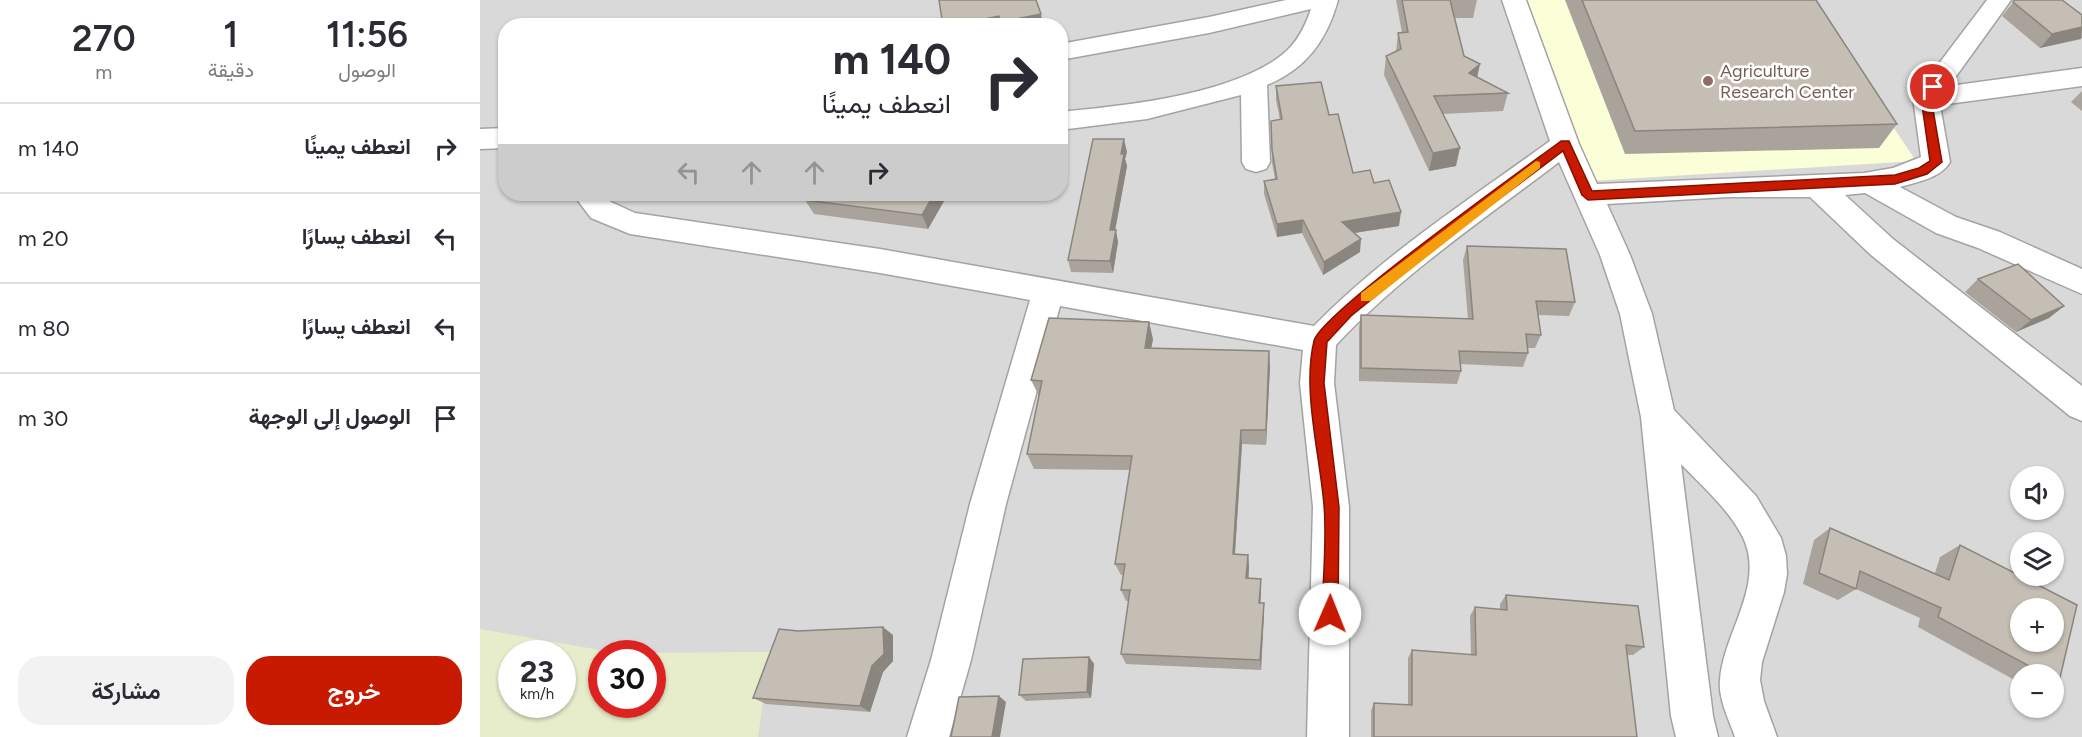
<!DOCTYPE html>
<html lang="ar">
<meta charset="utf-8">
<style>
body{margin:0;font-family:Figtree,Vazirmatn,sans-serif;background:#f2f2f3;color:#2b2b33;direction:rtl;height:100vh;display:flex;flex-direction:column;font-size:22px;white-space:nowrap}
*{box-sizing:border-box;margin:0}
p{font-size:20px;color:#7c7c81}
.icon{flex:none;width:33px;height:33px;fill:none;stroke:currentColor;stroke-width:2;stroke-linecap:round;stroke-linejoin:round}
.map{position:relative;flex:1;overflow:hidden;direction:ltr}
.drawer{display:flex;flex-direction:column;background:#fff;width:480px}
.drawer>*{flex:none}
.top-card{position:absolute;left:18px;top:18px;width:570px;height:183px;border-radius:24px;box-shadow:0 2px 4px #0004;direction:rtl;background:#fff;color:#2b2b33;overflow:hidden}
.fabs{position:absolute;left:1530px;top:466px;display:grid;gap:12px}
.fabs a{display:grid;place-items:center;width:54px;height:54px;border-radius:50%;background:#fff;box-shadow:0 2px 4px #0004;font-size:30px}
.speed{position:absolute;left:18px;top:640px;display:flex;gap:12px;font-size:30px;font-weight:700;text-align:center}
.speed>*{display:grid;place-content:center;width:78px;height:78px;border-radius:50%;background:#fff;box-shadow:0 2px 4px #0004;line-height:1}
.speed small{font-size:15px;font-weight:400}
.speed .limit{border:9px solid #d22;background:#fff;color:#111}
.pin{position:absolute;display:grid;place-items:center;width:51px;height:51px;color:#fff;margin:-26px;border:3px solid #fff;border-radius:50%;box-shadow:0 2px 6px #0007}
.me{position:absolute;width:66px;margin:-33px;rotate:1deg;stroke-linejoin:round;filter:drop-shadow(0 0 4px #0008)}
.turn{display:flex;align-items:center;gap:21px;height:126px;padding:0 18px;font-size:27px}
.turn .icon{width:78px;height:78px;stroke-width:2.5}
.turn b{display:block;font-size:42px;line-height:51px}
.lanes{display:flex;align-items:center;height:57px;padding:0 18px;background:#0003;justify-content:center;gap:30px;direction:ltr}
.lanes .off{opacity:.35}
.eta{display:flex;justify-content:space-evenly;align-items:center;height:102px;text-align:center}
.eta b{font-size:36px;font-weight:600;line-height:42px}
.action{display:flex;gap:12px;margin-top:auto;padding:12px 18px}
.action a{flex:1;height:69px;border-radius:24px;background:#c71a00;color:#fff;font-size:24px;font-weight:600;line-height:69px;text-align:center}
.action a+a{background:#f2f2f3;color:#2b2b33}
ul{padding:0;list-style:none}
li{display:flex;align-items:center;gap:18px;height:90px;padding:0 18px;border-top:2px solid #e1e1e2}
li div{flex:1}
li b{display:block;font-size:22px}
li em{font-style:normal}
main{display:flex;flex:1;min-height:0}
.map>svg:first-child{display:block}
.residential{fill:#dad9d9;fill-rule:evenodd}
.education{fill:#faffd8}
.farmland{fill:#e7edcb;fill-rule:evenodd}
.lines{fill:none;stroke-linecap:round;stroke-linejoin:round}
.minor-casing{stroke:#a3a3a3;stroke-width:3}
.minor{fill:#fff;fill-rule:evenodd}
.wall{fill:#a9a39b}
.shaded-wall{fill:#8a857e}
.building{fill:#c5beb4;stroke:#8a857e;stroke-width:1.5;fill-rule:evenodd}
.route{fill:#c71a00;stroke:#811100;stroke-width:1.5}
.slow{fill:#f59e0b}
.education-dot{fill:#8d6e63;stroke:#fff;stroke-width:2}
.labels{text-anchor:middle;stroke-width:5;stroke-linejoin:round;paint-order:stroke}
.far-education-label{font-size:18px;fill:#785e54;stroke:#fff;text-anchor:start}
</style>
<main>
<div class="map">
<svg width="1602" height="737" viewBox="0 0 1602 737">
<rect width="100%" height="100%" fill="#eeebe1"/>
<!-- residential -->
<path class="residential" d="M 0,0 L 1602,0 L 1602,737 L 0,737 ZM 26,26 L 580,26 L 580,194 L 26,194 ZM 1540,477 L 1574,477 L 1574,510 L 1540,510 ZM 1540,543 L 1574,543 L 1574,576 L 1540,576 ZM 1540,609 L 1574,609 L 1574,642 L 1540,642 ZM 32,654 L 82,654 L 82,705 L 32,705 ZM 122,654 L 172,654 L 172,705 L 122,705 ZM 1540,675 L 1574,675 L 1574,708 L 1540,708 Z"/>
<!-- education -->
<path class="education" d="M 1043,0 L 1328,0 L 1436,161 L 1111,181 Z"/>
<!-- farmland -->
<path class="farmland" d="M 0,629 L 137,653 L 290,652 L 278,737 L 0,737 ZM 32,654 L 82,654 L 82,705 L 32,705 ZM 122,654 L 172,654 L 172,705 L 122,705 Z"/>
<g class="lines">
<!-- minor casing -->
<g class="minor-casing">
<g id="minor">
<path d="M 806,0 L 858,0 C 847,40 826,69 787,85 L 790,162 L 786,169 L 776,172 L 766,169 L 762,162 L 761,95 L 667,119 L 580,130 L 580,112 C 644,106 751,95 802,55 C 817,43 825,27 831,9 L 729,33 L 580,60 L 580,44 L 729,17 Z"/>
<path d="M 1022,0 L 1046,0 L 1099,144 L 1117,184 L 1384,173 L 1413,168 L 1441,157 L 1433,98 L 1507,0 L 1531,0 L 1469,86 L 1602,68 L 1602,86 L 1460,105 L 1470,162 C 1461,178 1437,182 1420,187 L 1476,217 L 1520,232 L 1602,269 L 1602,294 L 1498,248 L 1456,233 L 1385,193 L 1365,195 L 1413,239 L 1602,386 L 1602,421 L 1590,416 L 1391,255 L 1330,197 L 1249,197 L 1127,204 L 1150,255 L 1172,314 L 1194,410 L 1276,496 L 1301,538 L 1306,556 L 1307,574 L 1304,592 L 1282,662 L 1280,680 L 1284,701 L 1297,737 L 1255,737 C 1249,719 1238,699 1240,680 C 1243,635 1283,588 1265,542 C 1253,513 1222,486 1201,464 L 1233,716 L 1238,737 L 1196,737 L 1191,716 L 1161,417 L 1140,314 L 1120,255 L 1079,162 C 1003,220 921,275 856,345 L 854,383 L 869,507 L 869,737 L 827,737 L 833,507 L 820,383 L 823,350 L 580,306 L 526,504 L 491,660 L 469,737 L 427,737 L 451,660 L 490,504 L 550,300 L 400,273 L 150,234 L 111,218 L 93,194 L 123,194 L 131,202 L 155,213 L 400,249 L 834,326 C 903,255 990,199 1070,141 Z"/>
<path d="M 26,128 L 26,148 L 0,149 L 0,129 Z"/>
</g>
</g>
<!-- minor -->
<use href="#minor" class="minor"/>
</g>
<!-- wall -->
<g class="wall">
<path d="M 916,0 L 997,0 L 993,18 L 975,18 L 984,56 L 997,77 L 1028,93 L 1023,111 L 963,114 L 976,166 L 949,171 L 904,75 L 906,56 L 916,52 L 918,33 L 922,33 Z"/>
<path d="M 1085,0 L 1336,0 L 1417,124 L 1399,148 L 1145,154 Z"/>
<path d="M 1535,0 L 1602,15 L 1602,38 L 1560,48 L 1522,16 Z"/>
<path d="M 796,86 L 849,115 L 873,173 L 894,183 L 919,226 L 874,233 L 880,252 L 843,275 L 822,233 L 797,237 L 784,194 L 784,181 L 795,179 L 792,163 L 791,121 L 800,120 L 796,100 Z"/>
<path d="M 1602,91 L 1602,111 L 1591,102 Z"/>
<path d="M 647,152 L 645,159 L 647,166 L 635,230 L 638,242 L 633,273 L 591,272 L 588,260 Z"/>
<path d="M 209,194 L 231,194 L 229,197 Z"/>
<path d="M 330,194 L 468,194 L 448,229 L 334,214 L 325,200 Z"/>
<path d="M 987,246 L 1095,302 L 1089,316 L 1058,315 L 1061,335 L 1055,348 L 1048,348 L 1048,353 L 1043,367 L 980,364 L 981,371 L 977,384 L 879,381 L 879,328 L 881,315 L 988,319 L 983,260 Z"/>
<path d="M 1498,279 L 1584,306 L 1569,318 L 1536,332 L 1485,292 Z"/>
<path d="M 673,339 L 671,349 L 790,367 L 786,445 L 762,444 L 755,554 L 768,555 L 769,567 L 768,579 L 781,591 L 780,603 L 784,613 L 781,670 L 646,664 L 641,654 L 649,601 L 646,601 L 641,590 L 643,575 L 641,575 L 635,564 L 650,470 L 554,469 L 547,454 L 559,396 L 551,380 Z"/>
<path d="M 1350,528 L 1455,573 L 1460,557 L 1480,545 L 1579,682 L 1574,684 L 1574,675 L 1540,675 L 1540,683 L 1438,627 L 1440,618 L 1376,589 L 1358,600 L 1323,584 L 1334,540 Z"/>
<path d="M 1026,595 L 1164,647 L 1153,655 L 1147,655 L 1157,737 L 891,737 L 891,710 L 894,703 L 928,705 L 928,658 L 932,650 L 991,655 L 990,616 L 995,607 L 1020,609 L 1020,604 Z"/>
<path d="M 318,631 L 413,635 L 413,661 L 403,672 L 390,712 L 286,704 L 273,698 Z"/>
<path d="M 609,657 L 614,664 L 611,698 L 546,701 L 539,695 Z"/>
</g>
<!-- shaded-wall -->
<g class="shaded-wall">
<path d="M 561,14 L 563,26 L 469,26 L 519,16 Z"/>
<path d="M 1602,27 L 1601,39 L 1560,48 L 1572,34 Z"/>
<path d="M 1000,64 L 996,83 L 989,73 Z"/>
<path d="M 644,139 L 647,152 L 645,159 L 647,166 L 633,242 L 630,230 L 641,154 Z"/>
<path d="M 980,148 L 976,166 L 949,171 L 953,153 Z"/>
<path d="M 454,194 L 468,194 L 448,229 L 442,215 Z"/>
<path d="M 921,212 L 919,226 L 861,235 L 862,222 Z"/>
<path d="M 823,220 L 822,233 L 797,237 L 797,224 Z"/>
<path d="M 636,230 L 638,242 L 633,273 L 630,261 Z"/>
<path d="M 881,239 L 880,252 L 843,275 L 844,262 Z"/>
<path d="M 1584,306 L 1569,318 L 1536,332 L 1551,320 Z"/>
<path d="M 669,322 L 673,339 L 668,364 L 665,348 Z"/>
<path d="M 789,351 L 790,367 L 786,445 L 786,430 Z"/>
<path d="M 761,430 L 762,444 L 754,566 L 753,554 Z"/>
<path d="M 768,555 L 769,567 L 768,590 L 766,578 Z"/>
<path d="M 781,579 L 781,591 L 780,614 L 779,603 Z"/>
<path d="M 784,603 L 784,613 L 781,670 L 780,660 Z"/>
<path d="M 403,627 L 413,635 L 413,661 L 403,672 L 390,712 L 380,706 Z"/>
<path d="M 609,657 L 614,664 L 611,698 L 607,692 Z"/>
<path d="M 519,696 L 526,702 L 520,737 L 512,737 Z"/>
</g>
<!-- building -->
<g class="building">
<path d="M 459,0 L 556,0 L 561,14 L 521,22 L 519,16 L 469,26 L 463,26 Z"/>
<path d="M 922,0 L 970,0 L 984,56 L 1000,64 L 989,73 L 1028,93 L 954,96 L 980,148 L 953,153 L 906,56 L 921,49 L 918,33 L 928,32 Z"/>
<path d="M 1102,0 L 1336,0 L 1417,124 L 1155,131 Z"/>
<path d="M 1535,0 L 1582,0 L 1602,15 L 1602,27 L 1572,34 L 1533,2 Z"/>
<path d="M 841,82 L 849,115 L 858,114 L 873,173 L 890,170 L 894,183 L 909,180 L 921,212 L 862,222 L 881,239 L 844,262 L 823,220 L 797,224 L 784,181 L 797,179 L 792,150 L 791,121 L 802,119 L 796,86 Z"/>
<path d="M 613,139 L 644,139 L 641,154 L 644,154 L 630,230 L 636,230 L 630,261 L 588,260 Z"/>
<path d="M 330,194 L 454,194 L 442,215 L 325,200 Z"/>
<path d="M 987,246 L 1086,249 L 1095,302 L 1056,301 L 1061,335 L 1046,334 L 1048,353 L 979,351 L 981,371 L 881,368 L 881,315 L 993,319 Z"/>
<path d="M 1538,264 L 1584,306 L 1551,320 L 1498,279 Z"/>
<path d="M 569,318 L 669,322 L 665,348 L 789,351 L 786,430 L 761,430 L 753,554 L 768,555 L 766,578 L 781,579 L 779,603 L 784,603 L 780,660 L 641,654 L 650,590 L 641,590 L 645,564 L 635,564 L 652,456 L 547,454 L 562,381 L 551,380 Z"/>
<path d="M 1350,528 L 1469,580 L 1480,545 L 1597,605 L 1579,682 L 1574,679 L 1574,675 L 1566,675 L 1458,617 L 1461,608 L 1380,571 L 1376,589 L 1339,573 ZM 1540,609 L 1574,609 L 1574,642 L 1540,642 Z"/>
<path d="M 1026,595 L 1158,606 L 1164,647 L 1146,645 L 1157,737 L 894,737 L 894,703 L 932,705 L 932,650 L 996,655 L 995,607 L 1027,610 Z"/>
<path d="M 403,627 L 404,654 L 392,666 L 380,706 L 273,698 L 299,629 L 318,631 Z"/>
<path d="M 609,657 L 607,692 L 539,695 L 543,659 Z"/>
<path d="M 519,696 L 512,737 L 471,737 L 479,697 Z"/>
</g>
<!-- route -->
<path class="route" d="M 1453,84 L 1458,87 L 1451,98 L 1462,162 L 1447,174 L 1415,184 L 1108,200 L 1102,195 L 1083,151 L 975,232 L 871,316 L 847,342 L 844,383 L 859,507 L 858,614 L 856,620 L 850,622 L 845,620 L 842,614 C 843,578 847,540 844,505 C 840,455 822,390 834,341 C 840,314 1046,167 1081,141 L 1089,141 L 1112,191 L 1415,175 L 1439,168 L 1450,161 L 1441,98 L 1449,85 Z"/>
<!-- slow -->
<path class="slow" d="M 1056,161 L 1060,162 L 1060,168 L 891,301 L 881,301 L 881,293 Z"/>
<!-- markers -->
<circle class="education-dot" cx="1228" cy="81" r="6"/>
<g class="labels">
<!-- far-education labels -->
<g class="far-education-label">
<text x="1240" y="77">Agriculture<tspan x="1240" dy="21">Research Center</tspan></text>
</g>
</g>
</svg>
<div class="fabs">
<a><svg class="icon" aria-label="sound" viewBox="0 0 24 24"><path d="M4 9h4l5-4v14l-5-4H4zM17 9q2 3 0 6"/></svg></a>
<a><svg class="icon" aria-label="layers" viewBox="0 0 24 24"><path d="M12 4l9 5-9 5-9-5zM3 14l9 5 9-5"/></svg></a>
<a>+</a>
<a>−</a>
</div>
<div class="speed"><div>23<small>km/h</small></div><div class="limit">30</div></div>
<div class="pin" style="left:1453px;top:87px;background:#d93025"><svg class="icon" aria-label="arrive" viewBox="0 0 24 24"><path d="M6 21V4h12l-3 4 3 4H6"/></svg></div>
<svg class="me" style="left:850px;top:614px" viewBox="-20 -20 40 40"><circle r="19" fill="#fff"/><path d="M0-13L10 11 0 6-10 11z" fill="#c71a00"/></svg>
<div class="top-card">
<div class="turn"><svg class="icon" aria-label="right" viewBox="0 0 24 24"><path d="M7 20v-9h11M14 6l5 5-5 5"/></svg><div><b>140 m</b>انعطف يمينًا</div></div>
<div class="lanes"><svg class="icon off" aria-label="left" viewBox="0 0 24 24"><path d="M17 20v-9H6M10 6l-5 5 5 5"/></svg><svg class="icon off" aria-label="ahead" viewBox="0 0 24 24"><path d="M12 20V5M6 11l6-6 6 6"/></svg><svg class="icon off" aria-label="ahead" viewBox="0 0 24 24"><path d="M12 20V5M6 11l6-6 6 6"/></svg><svg class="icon" aria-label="right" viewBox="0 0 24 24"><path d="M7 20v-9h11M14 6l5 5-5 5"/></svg></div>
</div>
</div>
<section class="drawer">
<div class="eta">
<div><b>11:56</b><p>الوصول</p></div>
<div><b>1</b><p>دقيقة</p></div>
<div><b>270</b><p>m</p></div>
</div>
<ul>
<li><svg class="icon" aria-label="right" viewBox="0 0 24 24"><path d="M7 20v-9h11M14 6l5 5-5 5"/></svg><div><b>انعطف يمينًا</b></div><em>140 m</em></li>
<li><svg class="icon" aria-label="left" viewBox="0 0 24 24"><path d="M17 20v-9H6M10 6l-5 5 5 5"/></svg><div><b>انعطف يسارًا</b></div><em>20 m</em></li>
<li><svg class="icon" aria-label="left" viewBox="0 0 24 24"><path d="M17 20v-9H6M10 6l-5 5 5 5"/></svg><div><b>انعطف يسارًا</b></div><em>80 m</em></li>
<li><svg class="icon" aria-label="arrive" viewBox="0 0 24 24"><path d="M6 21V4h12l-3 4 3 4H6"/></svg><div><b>الوصول إلى الوجهة</b></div><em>30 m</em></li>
</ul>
<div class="action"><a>خروج</a><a>مشاركة</a></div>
</section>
</main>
